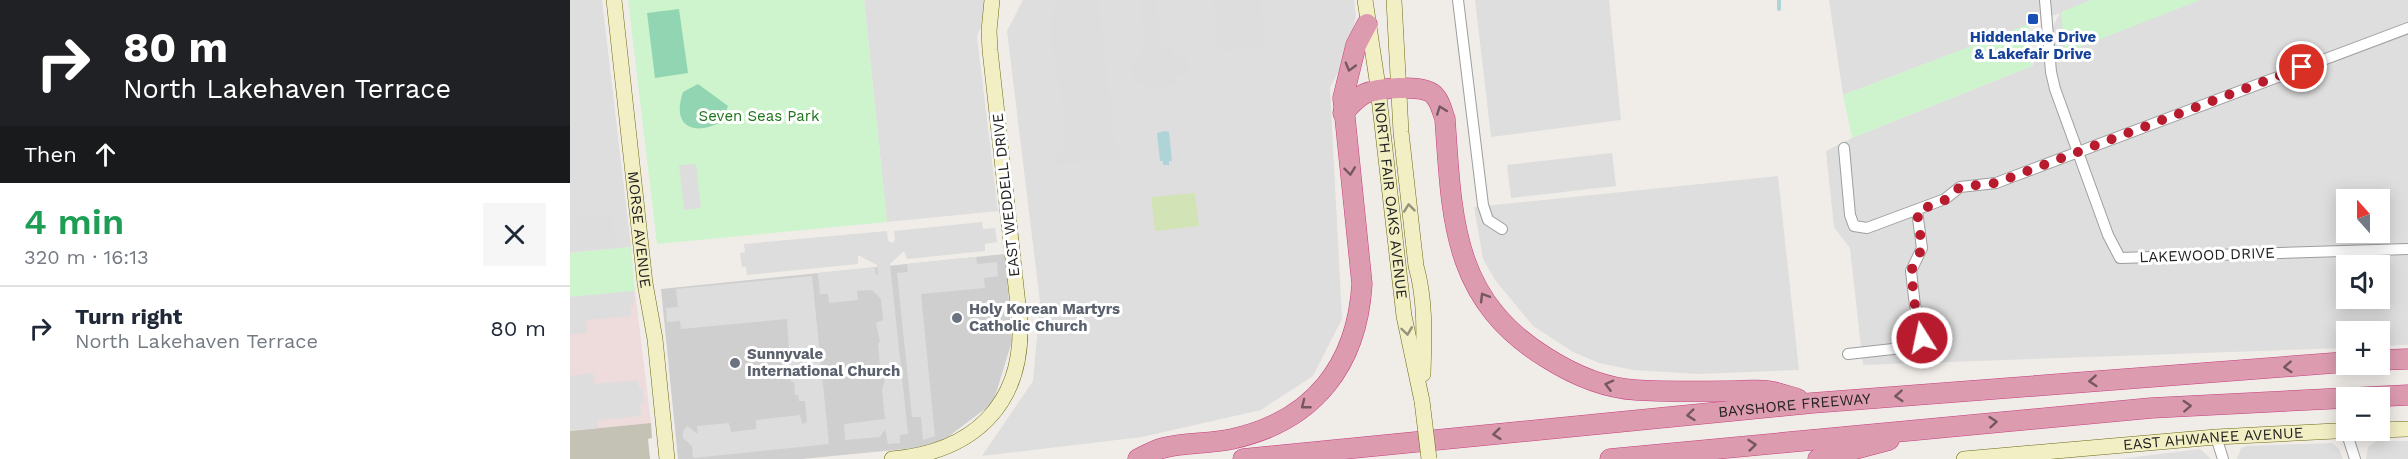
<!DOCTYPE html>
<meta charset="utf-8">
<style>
body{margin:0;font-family:"Work Sans",sans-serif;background:#f6f6f7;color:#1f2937;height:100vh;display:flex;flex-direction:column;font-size:22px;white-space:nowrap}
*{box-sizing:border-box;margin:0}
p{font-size:20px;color:#747a83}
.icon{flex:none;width:33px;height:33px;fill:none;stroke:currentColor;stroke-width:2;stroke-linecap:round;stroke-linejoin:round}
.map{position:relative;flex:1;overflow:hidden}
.drawer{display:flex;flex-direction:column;background:#fff;width:570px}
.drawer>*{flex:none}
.banner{background:#202124;color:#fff;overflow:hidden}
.needle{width:39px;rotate:339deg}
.fabs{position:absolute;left:1766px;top:189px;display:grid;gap:12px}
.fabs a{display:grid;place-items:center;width:54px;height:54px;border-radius:0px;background:#fff;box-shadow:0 3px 15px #0003;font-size:30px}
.pin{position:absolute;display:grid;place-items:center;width:51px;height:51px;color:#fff;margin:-26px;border:3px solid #fff;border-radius:50%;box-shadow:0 2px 6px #0007}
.me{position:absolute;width:66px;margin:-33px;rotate:350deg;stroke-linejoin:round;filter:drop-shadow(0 0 4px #0008)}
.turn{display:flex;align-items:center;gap:21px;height:126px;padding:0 24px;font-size:27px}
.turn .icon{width:78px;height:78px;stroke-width:2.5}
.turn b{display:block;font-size:42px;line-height:51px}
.then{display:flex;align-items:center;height:57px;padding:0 24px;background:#0003;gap:12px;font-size:22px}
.round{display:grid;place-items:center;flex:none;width:63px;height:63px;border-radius:0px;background:#f6f6f7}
.summary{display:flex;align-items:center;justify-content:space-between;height:102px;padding:0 24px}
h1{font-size:36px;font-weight:600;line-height:45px;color:#1e9e55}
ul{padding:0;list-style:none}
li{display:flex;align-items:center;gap:18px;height:84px;padding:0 24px;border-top:2px solid #e0e1e3}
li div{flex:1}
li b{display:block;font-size:22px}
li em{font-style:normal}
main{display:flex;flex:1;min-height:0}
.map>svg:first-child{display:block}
.residential{fill:#dfdede;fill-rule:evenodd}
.commercial{fill:#eedbdc}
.religious{fill:#cfcfcf}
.construction{fill:#c4c2b5}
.grass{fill:#d2e3b6}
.park{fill:#cef4cd}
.pitch{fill:#91d5b2}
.parking{fill:#ddd}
.water{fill:#afd4d8}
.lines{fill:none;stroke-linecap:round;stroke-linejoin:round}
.stream{stroke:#afd4d8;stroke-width:4}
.street-casing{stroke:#9e9e9e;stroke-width:12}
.secondary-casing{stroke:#6d6b13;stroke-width:16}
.highway-casing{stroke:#c63e7e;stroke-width:21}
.street{stroke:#fff;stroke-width:10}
.secondary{stroke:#f2efc5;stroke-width:15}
.highway{stroke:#dd9bb0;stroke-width:20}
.secondary-bridge-casing{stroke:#6d6b13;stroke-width:16;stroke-linecap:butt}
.secondary-bridge{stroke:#f2efc5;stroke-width:15}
.oneway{stroke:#765861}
.oneway2{stroke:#94927b}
.route{stroke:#b81a2e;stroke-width:10;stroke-dasharray:0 18}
.transit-dot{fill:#1a4fb4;stroke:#fff;stroke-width:2}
.worship-dot{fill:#6b7280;stroke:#fff;stroke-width:2}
.labels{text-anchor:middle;stroke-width:6;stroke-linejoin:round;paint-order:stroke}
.transit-label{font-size:15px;font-weight:bold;fill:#164399;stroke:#fff}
.park-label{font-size:15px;fill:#1e741a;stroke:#fff}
.street-label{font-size:15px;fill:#212121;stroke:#fff}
.worship-label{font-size:15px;font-weight:bold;fill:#5b616d;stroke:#fff;text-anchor:start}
</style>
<main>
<section class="drawer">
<div class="banner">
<div class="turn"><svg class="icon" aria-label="right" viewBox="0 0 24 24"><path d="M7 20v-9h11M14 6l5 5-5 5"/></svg><div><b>80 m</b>North Lakehaven Terrace</div></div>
<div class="then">Then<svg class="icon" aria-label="ahead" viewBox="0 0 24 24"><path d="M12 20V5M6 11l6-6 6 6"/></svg></div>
</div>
<div class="summary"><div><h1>4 min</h1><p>320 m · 16:13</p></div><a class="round"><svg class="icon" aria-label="close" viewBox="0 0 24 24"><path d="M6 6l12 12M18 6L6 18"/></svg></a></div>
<ul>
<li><svg class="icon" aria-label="right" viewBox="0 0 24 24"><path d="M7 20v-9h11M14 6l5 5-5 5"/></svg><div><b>Turn right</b><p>North Lakehaven Terrace</p></div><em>80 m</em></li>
</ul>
</section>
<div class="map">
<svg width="1838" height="459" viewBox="0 0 1838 459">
<rect width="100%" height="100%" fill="#f0ede9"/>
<!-- residential -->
<g class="residential">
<path d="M 0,0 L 32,0 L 61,247 L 0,253 Z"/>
<path d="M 294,0 L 420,0 L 407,37 L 428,211 L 317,222 Z"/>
<path d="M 453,0 L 784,0 L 786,16 L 778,52 L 760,88 L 772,319 L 743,376 L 691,410 L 572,437 L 412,456 L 463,381 L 470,302 L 437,31 Z"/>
<path d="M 905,0 L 1039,0 L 1051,120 L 921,137 Z"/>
<path d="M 1259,0 L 1838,0 L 1838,345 L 1809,346 L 1809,332 L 1776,332 L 1776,348 L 1293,365 L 1280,248 L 1264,227 L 1256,151 L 1282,138 L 1462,66 L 1490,13 L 1273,95 ZM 1776,200 L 1809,200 L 1809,232 L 1776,232 ZM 1776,266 L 1809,266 L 1809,298 L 1776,298 Z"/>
<path d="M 1208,176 L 1229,370 L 1128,374 L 1063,370 L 1029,363 L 1003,352 L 963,326 L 925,280 L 913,259 L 904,207 Z"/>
<path d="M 1807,441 L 1838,441 L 1838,459 L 1796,459 L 1798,447 Z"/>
<path d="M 1762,443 L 1769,449 L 1773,459 L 1667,459 L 1671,448 L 1676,446 Z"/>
<path d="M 1630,449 L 1641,459 L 1548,459 L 1549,459 Z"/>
</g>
<!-- commercial -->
<path class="commercial" d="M 65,291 L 81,423 L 0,431 L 0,297 Z"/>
<!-- religious -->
<path class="religious" d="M 435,254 L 442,341 L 423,403 L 366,446 L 232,459 L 108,459 L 91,289 Z"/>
<!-- construction -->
<path class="construction" d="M 81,423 L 82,438 L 78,439 L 80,459 L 0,459 L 0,431 Z"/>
<!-- grass -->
<path class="grass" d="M 625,193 L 629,226 L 585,231 L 581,197 Z"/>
<!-- park -->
<g class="park">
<path d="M 58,0 L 294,0 L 317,222 L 87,244 Z"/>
<path d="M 1521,0 L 1630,0 L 1495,53 L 1491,12 Z"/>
<path d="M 1459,24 L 1462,66 L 1282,138 L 1273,95 Z"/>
<path d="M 61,247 L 65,291 L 0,297 L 0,253 Z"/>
</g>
<!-- pitch -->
<g class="pitch">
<path d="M 109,9 L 118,73 L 85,78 L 77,13 Z"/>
<path d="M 128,84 L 158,106 L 153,121 C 124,137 101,127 113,92 Z"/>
</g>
<!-- parking -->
<g class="parking">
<path d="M 489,0 L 528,0 L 545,146 L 550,146 L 552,158 L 485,165 L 484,152 L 497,150 L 491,92 L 486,73 L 480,32 L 482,17 Z"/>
<path d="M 643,0 L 690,0 L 695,46 L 649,52 Z"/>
<path d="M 583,1 L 587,3 L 591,43 L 588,48 L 602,47 L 603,58 L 617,57 L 619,72 L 605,76 L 606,85 L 578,88 L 577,82 L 564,83 L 561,62 L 571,61 L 570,50 L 575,49 L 570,2 Z"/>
<path d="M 1042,153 L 1046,186 L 941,198 L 937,165 Z"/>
<path d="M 126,164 L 131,208 L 114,210 L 109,165 Z"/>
<path d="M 42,215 L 46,245 L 0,250 L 0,219 Z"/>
<path d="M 412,222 L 413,229 L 425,228 L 427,242 L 415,244 L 415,251 L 337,259 L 334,251 L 320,264 L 338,434 L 330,435 L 330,443 L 318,444 L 315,429 L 310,437 L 275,440 L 274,424 L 315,419 L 312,390 L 318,367 L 310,367 L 308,343 L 310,342 L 306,323 L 313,320 L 311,299 L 302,290 L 287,291 L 288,300 L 259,303 L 258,294 L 250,294 L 248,273 L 305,267 L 306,275 L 308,275 L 307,265 L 288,255 L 288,264 L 177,275 L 176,267 L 172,267 L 170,253 L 175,252 L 174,244 L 317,231 L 318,241 L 323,243 L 325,240 L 324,231 Z"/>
<path d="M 406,257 L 407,264 L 427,262 L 428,276 L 414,278 L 415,288 L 351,294 L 365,436 L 353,440 L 351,417 L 342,417 L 327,273 L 338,272 L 337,264 Z"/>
<path d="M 242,276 L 259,444 L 123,458 L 122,446 L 113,438 L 113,431 L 117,426 L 128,434 L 127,426 L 159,423 L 161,432 L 186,429 L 186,420 L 230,415 L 232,424 L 237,422 L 235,401 L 229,401 L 228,395 L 225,395 L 224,382 L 221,382 L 217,319 L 111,329 L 110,321 L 97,322 L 96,308 L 108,307 L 106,289 Z"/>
<path d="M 63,291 L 64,305 L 60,306 L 61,316 L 16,320 L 17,333 L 0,334 L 0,297 Z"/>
<path d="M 23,373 L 24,384 L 68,380 L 69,389 L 73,389 L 74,403 L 70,404 L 71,416 L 28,420 L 28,428 L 0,430 L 0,376 Z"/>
</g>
<!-- water -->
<path class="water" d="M 595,131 L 599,132 L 602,161 L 599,161 L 599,165 L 593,165 L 593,161 L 590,161 L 587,133 Z"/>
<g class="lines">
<!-- stream -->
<path class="stream" d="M 1209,9 L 1209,0"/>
<!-- street casing -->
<g class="street-casing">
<g id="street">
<path d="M 888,0 L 913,205 L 918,220 L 932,229"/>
<path d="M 1475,0 L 1481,72 L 1485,89 L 1538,235 L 1550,258 L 1838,249"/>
<path d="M 1274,148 L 1280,215 L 1284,226 L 1297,228 L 1375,199 L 1390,187 L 1426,183 L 1838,28"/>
<path d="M 1278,354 L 1341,347 L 1352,338 L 1354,325 L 1345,306 L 1341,271 L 1352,248 L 1347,211"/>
<path d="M 1776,431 L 1785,459"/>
<path d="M 1646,437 L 1653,459"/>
</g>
</g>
<!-- secondary casing -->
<g class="secondary-casing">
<g id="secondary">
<path id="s1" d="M 44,0 L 75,283 L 85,339 L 97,459"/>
<path id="s2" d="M 795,0 L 807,80 L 834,316 L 852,401"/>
<path d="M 824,0 L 831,132 L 846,266 C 856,301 854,338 853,374"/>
<path d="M 1809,430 L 1838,429"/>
<path d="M 322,459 C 402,452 453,406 450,323 L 420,50 L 419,31 L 422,0"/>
<path id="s3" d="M 1394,459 L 1646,437 L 1785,430"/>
</g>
</g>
<!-- highway casing -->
<g class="highway-casing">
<g id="highway">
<path d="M 773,113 C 780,106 785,99 794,94 C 807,88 852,84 863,94 C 870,100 872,111 875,119 C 882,219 882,300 977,358 C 1004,375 1033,388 1066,390 C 1097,392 1129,391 1161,391 C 1173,391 1186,389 1198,391 C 1208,392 1218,396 1228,399"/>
<path d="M 1809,360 L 1838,359"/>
<path d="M 1779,398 L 1838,395"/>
<path d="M 568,459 C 576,455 585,450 593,448 C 615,442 640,444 662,439 C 744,421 787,365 792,284 L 773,98 L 786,45 L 797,24"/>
<path id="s4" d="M 673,459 L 1242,403 L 1776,362"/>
<path d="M 1040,459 L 1581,408 L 1776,398"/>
<path d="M 1248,459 L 1319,440"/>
</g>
</g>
<!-- street -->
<use href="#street" class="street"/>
<!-- secondary -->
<use href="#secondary" class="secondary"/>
<!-- highway -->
<use href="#highway" class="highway"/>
<!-- secondary-bridge casing -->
<g class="secondary-bridge-casing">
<path id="secondary-bridge" d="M 852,401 L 859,459"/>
</g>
<!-- secondary-bridge -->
<use href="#secondary-bridge" class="secondary-bridge"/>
</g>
<!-- one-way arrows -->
<defs><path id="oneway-chevron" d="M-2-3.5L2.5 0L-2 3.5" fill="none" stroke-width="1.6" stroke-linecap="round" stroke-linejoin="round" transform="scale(1.5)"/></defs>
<g class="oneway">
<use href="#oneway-chevron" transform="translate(780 67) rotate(106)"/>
<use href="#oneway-chevron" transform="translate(871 110) rotate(-111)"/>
<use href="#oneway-chevron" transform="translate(780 171) rotate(83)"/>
<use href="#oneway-chevron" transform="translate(914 297) rotate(-121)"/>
<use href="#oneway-chevron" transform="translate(1718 367) rotate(176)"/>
<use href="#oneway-chevron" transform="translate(1523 381) rotate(176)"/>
<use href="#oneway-chevron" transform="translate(1039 385) rotate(-166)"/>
<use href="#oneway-chevron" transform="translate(1329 396) rotate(176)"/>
<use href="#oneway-chevron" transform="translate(735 405) rotate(142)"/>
<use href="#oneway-chevron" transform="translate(1617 406) rotate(-3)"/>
<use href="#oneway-chevron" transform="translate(1121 415) rotate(174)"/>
<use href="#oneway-chevron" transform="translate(1423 422) rotate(-5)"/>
<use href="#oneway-chevron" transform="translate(927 434) rotate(174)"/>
<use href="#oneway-chevron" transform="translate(1182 445) rotate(-6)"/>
</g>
<g class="oneway2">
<use href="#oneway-chevron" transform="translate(839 208) rotate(-96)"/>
<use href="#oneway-chevron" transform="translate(837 331) rotate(82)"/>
</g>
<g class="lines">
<!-- route -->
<path class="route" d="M 1352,338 L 1354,325 L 1345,306 L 1341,271 L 1352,248 L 1347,211 L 1375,200 L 1390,187 L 1426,183 L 1732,67"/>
</g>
<!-- markers -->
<rect class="transit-dot" x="1457" y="13" width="12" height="12" rx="3"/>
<g class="worship-dot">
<circle cx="387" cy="318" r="6"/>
<circle cx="165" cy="363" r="6"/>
</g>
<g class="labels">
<!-- transit labels -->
<g class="transit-label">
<text x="1463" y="42">Hiddenlake Drive<tspan x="1463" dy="17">&amp; Lakefair Drive</tspan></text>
</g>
<!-- park labels -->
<g class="park-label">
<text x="189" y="121">Seven Seas Park</text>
</g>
<!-- street labels -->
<g class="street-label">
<text transform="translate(436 195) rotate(-96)" y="5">EAST WEDDELL DRIVE</text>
<text dy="5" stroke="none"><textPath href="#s2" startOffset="202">NORTH FAIR OAKS AVENUE</textPath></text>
<text dy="5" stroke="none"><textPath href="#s1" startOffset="231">MORSE AVENUE</textPath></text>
<text transform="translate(1637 255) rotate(-2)" y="5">LAKEWOOD DRIVE</text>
<text dy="5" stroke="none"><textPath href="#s4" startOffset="554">BAYSHORE FREEWAY</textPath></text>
<text dy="5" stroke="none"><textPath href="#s3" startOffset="250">EAST AHWANEE AVENUE</textPath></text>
</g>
<!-- worship labels -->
<g class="worship-label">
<text x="399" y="314">Holy Korean Martyrs<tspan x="399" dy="17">Catholic Church</tspan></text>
<text x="177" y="359">Sunnyvale<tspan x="177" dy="17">International Church</tspan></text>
</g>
</g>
</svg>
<div class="fabs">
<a><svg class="needle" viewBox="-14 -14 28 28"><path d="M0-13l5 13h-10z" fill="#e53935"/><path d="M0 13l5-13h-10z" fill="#747a83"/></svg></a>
<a><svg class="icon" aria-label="sound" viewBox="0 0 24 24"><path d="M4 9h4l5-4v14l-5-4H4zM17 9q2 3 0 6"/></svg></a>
<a>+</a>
<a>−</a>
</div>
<div class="pin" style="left:1732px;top:67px;background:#d93025"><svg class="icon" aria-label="arrive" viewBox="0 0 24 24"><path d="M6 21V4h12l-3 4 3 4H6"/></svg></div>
<svg class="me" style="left:1352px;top:338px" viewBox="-20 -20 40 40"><circle r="17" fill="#b81a2e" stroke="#fff" stroke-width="3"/><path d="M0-11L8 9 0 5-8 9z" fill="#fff"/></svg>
</div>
</main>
